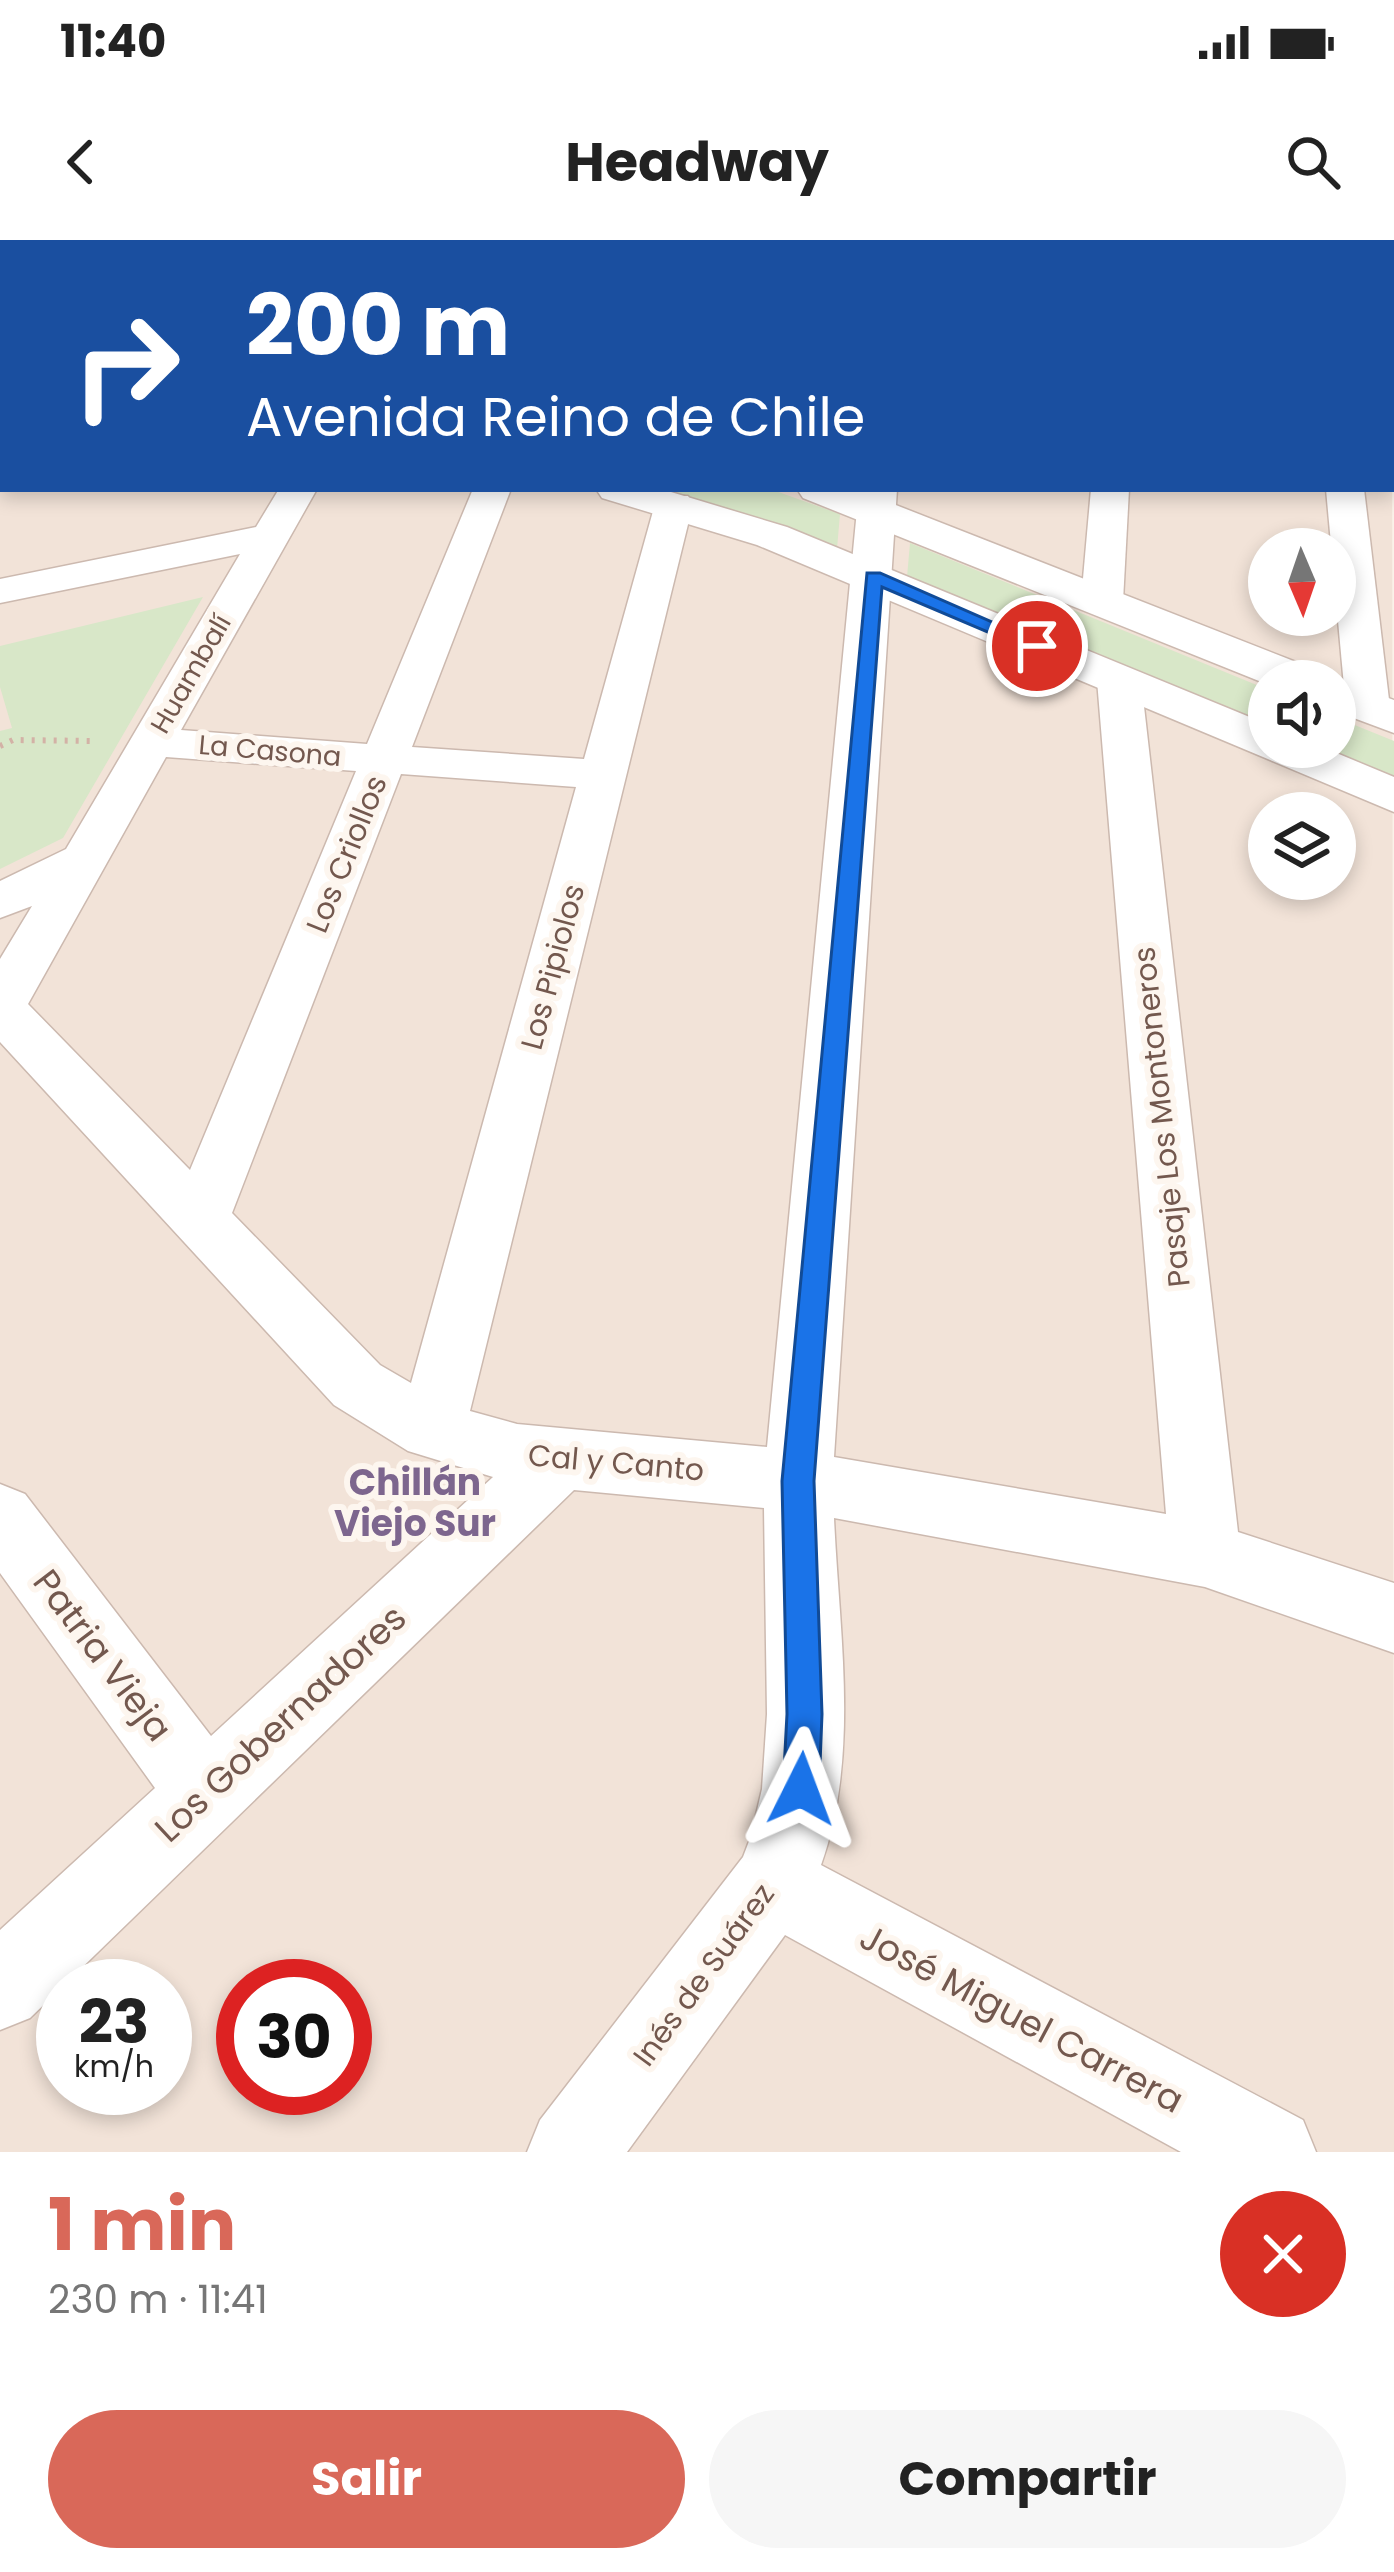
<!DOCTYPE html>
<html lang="es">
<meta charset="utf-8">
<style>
body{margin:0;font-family:Poppins,sans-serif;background:#f6f6f6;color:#222;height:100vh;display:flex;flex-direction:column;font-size:45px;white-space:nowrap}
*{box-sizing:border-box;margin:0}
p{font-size:39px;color:#767676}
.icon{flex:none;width:66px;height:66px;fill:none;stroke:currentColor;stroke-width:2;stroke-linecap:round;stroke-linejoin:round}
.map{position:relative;height:1912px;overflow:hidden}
.sheet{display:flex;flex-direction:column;background:#fff;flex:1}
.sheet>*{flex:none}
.banner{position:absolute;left:0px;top:0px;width:1395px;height:252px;box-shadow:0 6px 18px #0003;background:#1a4fa0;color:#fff;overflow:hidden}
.needle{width:78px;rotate:178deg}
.tools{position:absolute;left:1248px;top:288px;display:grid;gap:24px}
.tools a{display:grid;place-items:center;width:108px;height:108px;border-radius:50%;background:#fff;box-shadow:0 6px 18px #0003;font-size:60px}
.speed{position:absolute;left:36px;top:1719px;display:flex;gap:24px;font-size:60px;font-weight:700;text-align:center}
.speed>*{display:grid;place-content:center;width:156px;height:156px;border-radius:50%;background:#fff;box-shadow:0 6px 18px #0003;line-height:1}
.speed small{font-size:30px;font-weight:400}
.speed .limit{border:18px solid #d22;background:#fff;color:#111}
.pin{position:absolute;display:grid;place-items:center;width:102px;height:102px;color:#fff;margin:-51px;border:6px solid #fff;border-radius:50%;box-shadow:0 3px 12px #0007}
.me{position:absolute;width:132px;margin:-66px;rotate:3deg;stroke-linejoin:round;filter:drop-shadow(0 0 9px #0008)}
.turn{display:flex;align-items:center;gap:42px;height:252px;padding:0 48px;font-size:54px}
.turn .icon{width:156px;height:156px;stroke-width:2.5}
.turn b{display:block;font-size:84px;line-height:102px}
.round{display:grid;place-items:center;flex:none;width:126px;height:126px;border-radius:63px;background:#f6f6f6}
.head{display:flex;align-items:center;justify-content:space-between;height:204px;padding:0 48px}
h1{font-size:72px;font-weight:700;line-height:90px;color:#d96859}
.primary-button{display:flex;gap:24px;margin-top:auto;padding:24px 48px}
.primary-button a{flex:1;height:138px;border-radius:72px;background:#d96859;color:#fff;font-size:48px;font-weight:700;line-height:138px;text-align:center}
.primary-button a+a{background:#f6f6f6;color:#222}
.status{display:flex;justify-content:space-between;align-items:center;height:84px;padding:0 60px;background:#fff;direction:ltr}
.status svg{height:33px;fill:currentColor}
header{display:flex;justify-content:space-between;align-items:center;height:156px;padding:0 48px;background:#fff;font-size:54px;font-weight:700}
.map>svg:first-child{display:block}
.residential{fill:#f2e3d8;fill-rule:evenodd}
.green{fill:#d8e7c8}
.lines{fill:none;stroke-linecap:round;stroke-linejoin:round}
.minor-casing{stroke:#ccb9af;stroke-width:3}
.tertiary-casing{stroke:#ccb9af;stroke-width:3}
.path{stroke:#d3b2a6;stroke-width:6;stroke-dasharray:3 8;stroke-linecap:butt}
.minor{fill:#fff;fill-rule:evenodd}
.tertiary{fill:#fff;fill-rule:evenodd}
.route{fill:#1a73e8;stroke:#114b97;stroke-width:3}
.labels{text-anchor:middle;stroke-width:12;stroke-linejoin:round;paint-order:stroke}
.far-street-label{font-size:27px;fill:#73584e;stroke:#fdf6ef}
.street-label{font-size:30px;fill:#73584e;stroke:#fdf6ef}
.quarter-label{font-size:36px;font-weight:bold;fill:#7d668e;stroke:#fdf6ef}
.near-street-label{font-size:36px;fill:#73584e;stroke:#fdf6ef}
</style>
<div class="status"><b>11:40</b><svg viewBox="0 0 49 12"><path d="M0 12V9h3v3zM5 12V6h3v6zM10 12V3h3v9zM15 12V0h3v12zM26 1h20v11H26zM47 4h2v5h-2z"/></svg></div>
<header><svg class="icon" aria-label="back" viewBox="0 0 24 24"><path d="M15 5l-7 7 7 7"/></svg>Headway<svg class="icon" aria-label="search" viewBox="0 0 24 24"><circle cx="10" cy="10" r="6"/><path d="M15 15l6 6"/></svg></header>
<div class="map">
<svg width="1394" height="1912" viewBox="0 0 1394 1912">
<rect width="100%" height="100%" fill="#fbf2e9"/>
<!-- residential -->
<path class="residential" d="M 1392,101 L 1394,1912 L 0,1912 L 0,138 L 3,249 L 1392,249 ZM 1269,309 L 1335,309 L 1335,375 L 1269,375 ZM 1269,441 L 1335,441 L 1335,507 L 1269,507 ZM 1269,573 L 1335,573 L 1335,639 L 1269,639 ZM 63,1746 L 165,1746 L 165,1848 L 63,1848 ZM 243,1746 L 345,1746 L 345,1848 L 243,1848 Z"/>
<!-- green -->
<g class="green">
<path d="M 650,249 L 770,249 L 840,274 L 837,309 L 704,262 Z"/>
<path d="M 910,303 L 1269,450 L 1269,488 L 907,337 Z"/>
<path d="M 203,357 L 63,598 L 0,629 L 0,491 L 12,488 L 0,447 L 0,406 Z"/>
<path d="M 1335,477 L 1394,501 L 1394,541 L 1314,507 L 1335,507 Z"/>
</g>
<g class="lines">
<!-- minor casing -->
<g class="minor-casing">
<g id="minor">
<rect x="1392" y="148" width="2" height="22"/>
<path d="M 279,249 L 317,249 L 181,490 L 367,504 L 473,249 L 511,249 L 412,507 L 584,519 L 655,264 L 660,256 L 688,256 L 693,264 L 470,1171 L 517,1184 L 767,1207 L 859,249 L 897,249 L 834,1217 L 1166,1274 L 1097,440 L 1103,431 L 1119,427 L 1135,431 L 1141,440 L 1238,1292 L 1394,1343 L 1394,1413 L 1205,1347 L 834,1278 C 839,1392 860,1516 821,1625 L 1303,1880 L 1316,1912 L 1181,1912 L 785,1695 L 627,1912 L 527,1912 L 540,1880 L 743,1617 L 751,1596 L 762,1549 L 767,1474 L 764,1268 L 574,1250 L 30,1778 L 0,1790 L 0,1690 L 155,1548 L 0,1333 L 0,1244 L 25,1254 L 211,1496 L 493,1237 L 408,1211 L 334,1165 L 0,802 L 0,719 L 32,666 L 0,678 L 0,641 L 66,609 L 240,314 L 0,363 L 0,339 L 256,287 ZM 166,517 L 356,531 L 190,930 L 28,764 ZM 401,534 L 576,547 L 411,1143 L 380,1125 L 232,973 Z"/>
<path d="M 1091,249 L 1129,249 L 1123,361 L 1117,370 L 1102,373 L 1087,370 L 1081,361 Z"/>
<path d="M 1326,249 L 1364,249 L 1390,468 L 1384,477 L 1368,481 L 1352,477 L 1346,468 Z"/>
</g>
</g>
<!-- tertiary casing -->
<g class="tertiary-casing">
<g id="tertiary">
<rect x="0" y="182" width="3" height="24"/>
<path d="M 596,249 L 661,249 L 787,287 L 1269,485 L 1269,507 L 1322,507 L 1394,537 L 1394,572 L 757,305 L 602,258 Z"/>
<path d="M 797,249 L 855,249 L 1319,431 L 1326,441 L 1269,441 L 1269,445 L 803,258 Z"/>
<path d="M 1335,439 L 1394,460 L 1394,493 L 1335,471 L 1335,441 L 1328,441 Z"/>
</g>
</g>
<!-- path -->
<path class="path" d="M 0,506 L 13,500 L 97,501"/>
<!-- minor -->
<use href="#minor" class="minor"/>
<!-- tertiary -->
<use href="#tertiary" class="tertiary"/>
</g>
<!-- route -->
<path class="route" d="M 867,333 L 880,333 L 1047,406 L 1030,410 L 882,347 L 814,1241 L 822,1474 L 819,1549 L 814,1562 L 801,1567 L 789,1562 L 783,1549 L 787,1474 L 782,1241 Z"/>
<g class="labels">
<!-- far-street labels -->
<g class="far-street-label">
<text transform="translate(191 434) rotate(-60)" y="9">Huambalí</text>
<text transform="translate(270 511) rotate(5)" y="9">La Casona</text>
</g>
<!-- street labels -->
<g class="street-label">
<text transform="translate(347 614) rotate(-68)" y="10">Los Criollos</text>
<text transform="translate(553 727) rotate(-75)" y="10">Los Pipiolos</text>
<text transform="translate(1162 877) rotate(-96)" y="10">Pasaje Los Montoneros</text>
<text transform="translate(616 1223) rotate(5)" y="10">Cal y Canto</text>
<text transform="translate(704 1735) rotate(-54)" y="10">Inés de Suárez</text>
</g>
<!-- quarter labels -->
<g class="quarter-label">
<text x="415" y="1255">Chillán<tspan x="415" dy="41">Viejo Sur</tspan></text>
</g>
<!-- near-street labels -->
<g class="near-street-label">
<text transform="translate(103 1415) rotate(53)" y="13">Patria Vieja</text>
<text transform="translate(280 1483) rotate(-43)" y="13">Los Gobernadores</text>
<text transform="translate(1022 1778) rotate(28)" y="13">José Miguel Carrera</text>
</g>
</g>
</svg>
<div class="tools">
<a><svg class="needle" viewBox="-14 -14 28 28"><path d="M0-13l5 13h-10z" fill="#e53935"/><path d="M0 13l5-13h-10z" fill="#767676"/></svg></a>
<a><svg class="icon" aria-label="sound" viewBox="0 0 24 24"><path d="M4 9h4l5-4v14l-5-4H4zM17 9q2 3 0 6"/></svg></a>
<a><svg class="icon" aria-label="layers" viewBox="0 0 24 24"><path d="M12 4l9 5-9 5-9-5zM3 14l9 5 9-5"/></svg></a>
</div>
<div class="speed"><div>23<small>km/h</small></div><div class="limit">30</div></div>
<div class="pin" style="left:1037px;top:406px;background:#d93025"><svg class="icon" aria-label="arrive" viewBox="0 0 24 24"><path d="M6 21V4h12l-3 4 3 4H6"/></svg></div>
<svg class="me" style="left:801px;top:1549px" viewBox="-20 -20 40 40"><path d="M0-17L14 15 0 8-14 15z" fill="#1a73e8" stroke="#fff" stroke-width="4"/></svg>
<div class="banner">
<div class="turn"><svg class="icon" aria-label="right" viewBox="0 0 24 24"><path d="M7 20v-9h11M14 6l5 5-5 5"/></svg><div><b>200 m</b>Avenida Reino de Chile</div></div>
</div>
</div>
<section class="sheet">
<div class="head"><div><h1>1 min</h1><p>230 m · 11:41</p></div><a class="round" style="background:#d93025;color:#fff"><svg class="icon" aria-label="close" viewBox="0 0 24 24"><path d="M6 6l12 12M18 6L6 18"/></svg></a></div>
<div class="primary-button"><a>Salir</a><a>Compartir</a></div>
</section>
